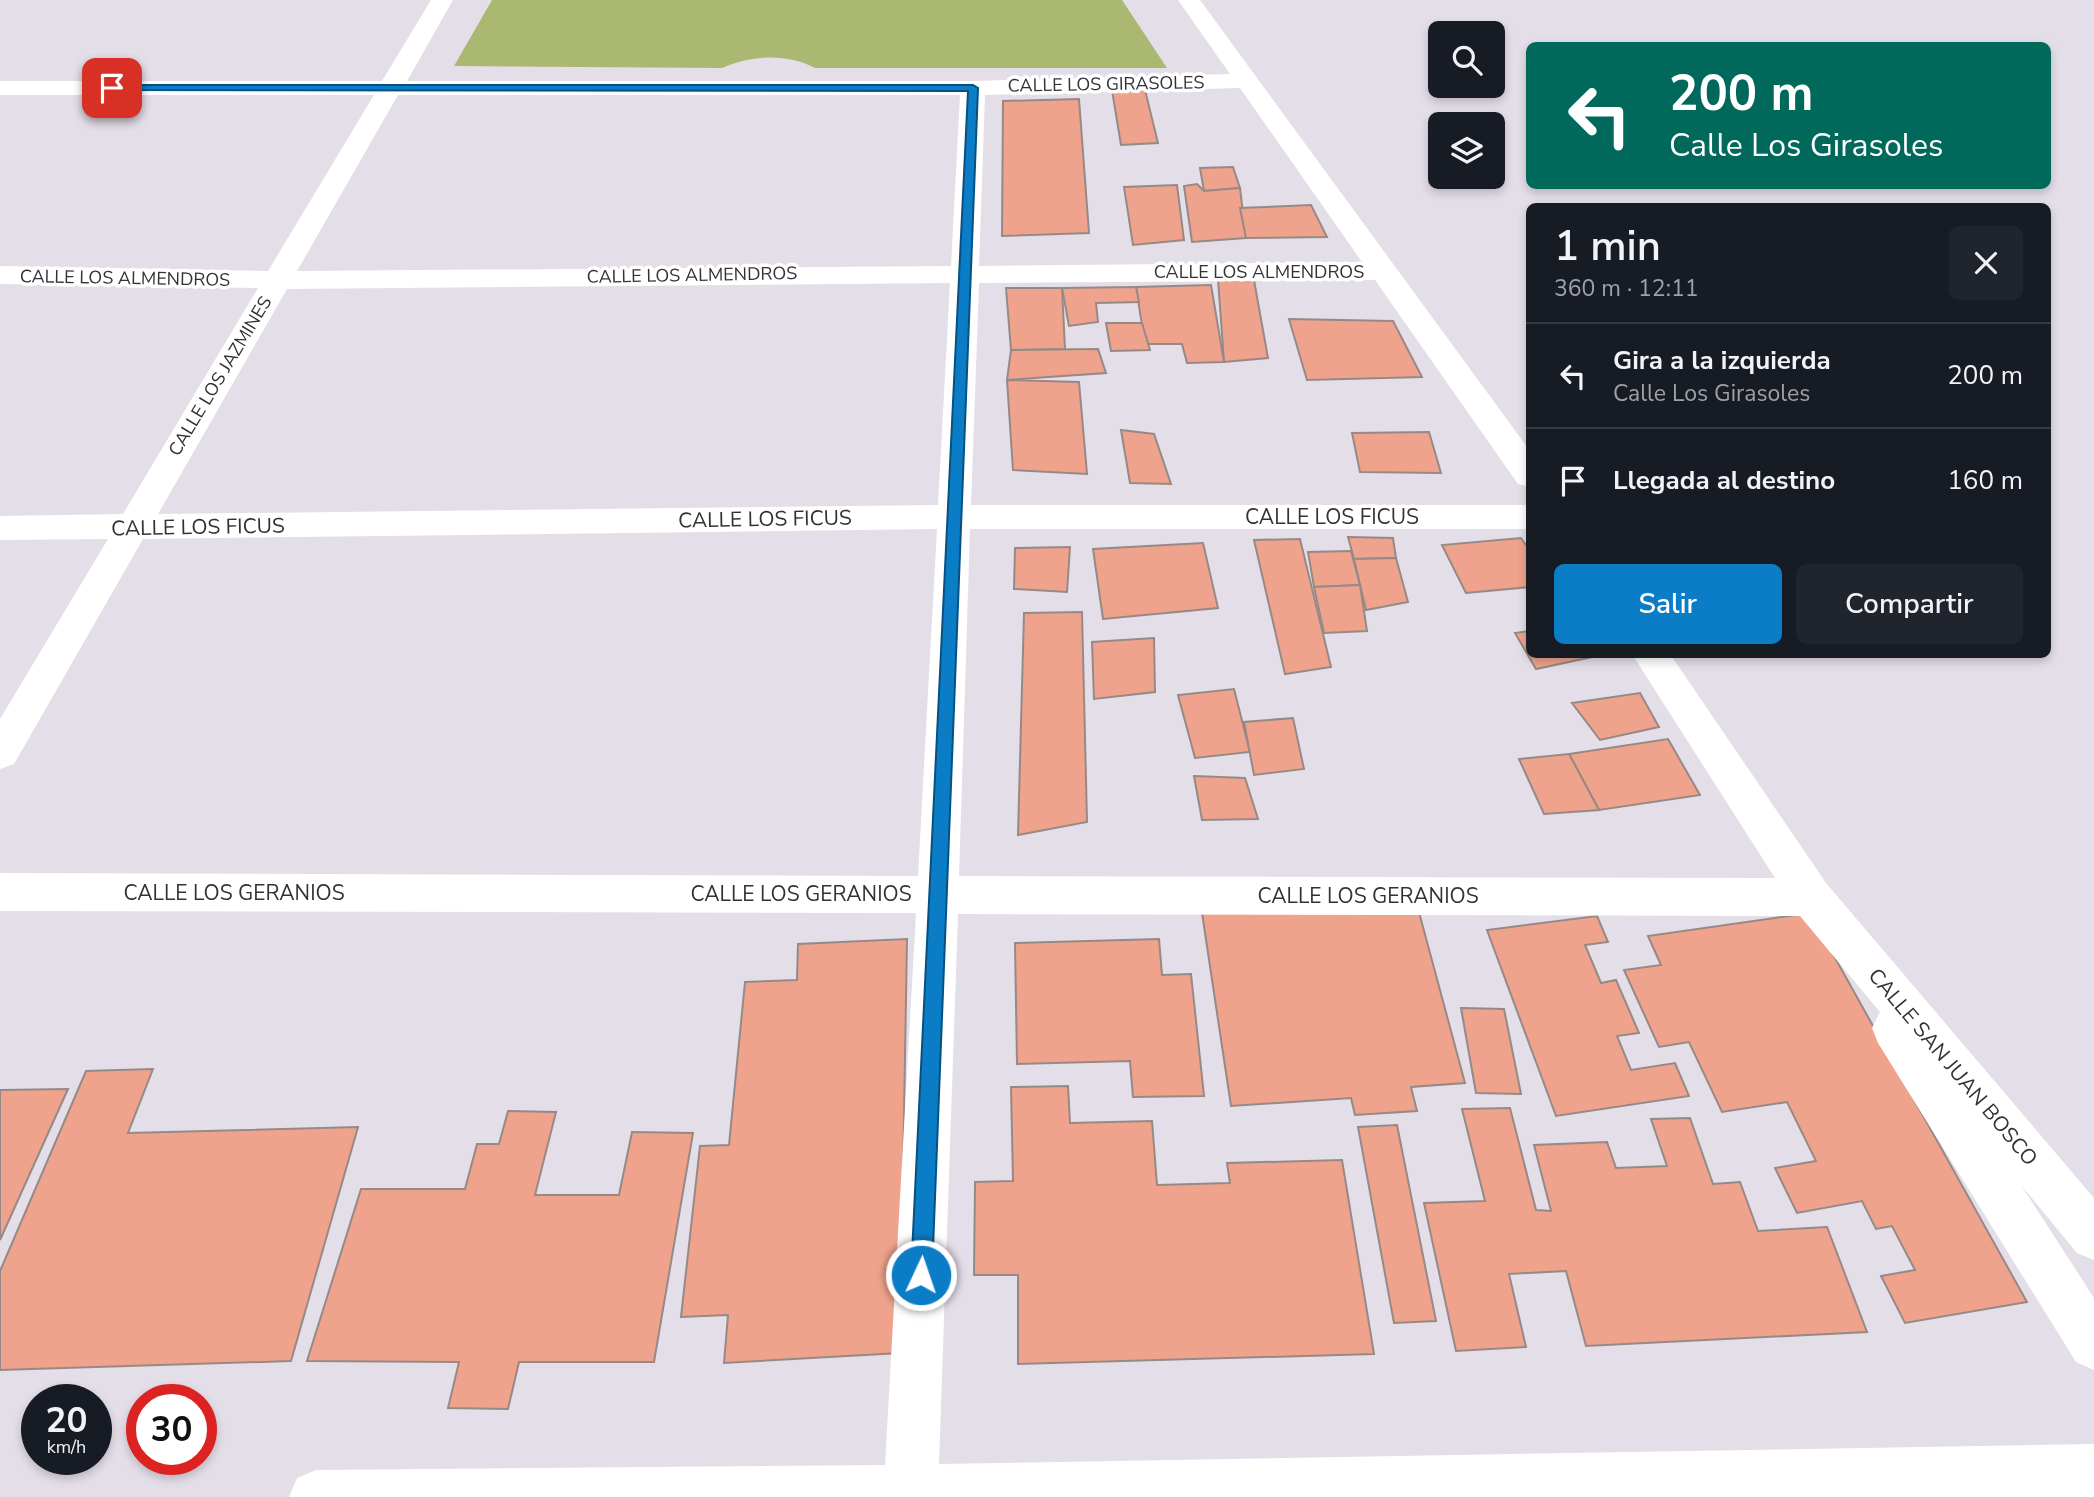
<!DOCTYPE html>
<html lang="es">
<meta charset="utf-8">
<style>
body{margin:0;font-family:"Nunito Sans",sans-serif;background:#20242c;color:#f1f3f6;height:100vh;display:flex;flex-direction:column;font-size:26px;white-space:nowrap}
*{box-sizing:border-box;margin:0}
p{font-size:23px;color:#9ea1a6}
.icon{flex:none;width:38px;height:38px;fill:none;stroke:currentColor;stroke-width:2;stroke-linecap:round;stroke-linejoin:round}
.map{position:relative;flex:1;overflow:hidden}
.details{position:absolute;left:1526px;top:203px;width:525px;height:455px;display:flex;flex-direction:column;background:#171b24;border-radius:10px;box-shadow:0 4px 10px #0003}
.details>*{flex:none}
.banner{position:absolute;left:1526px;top:42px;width:525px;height:147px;border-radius:10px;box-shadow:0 4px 10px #0003;background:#00695c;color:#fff;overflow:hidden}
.buttons{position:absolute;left:1428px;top:21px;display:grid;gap:14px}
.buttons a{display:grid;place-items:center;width:77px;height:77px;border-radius:10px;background:#171b24;box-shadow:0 4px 10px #0003;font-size:35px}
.speed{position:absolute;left:21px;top:1384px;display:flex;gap:14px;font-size:35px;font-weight:700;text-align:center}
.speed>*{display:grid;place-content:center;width:91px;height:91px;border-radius:50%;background:#171b24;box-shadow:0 4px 10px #0003;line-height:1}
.speed small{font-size:18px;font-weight:400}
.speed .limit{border:10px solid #d22;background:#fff;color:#111}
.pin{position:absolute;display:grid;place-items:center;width:60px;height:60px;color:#fff;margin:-30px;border-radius:14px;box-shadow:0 4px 10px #0006}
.me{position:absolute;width:77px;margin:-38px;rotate:3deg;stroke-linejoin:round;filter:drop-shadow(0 0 5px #0008)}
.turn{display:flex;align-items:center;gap:24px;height:147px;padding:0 28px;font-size:32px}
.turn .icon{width:91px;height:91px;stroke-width:2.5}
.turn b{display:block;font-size:49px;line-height:60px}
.round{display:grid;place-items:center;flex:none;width:74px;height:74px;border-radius:10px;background:#20242c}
.headline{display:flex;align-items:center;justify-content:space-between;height:119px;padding:0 28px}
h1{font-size:42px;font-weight:600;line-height:52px}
.button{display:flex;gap:14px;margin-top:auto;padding:14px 28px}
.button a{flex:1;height:80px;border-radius:10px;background:#0b7dc7;color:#fff;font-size:28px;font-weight:600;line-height:80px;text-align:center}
.button a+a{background:#20242c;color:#f1f3f6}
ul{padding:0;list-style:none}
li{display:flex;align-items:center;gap:21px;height:105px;padding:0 28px;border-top:2px solid #363941}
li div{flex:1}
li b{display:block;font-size:26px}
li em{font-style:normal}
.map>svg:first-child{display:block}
.green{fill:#abb872}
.building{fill:#f0a38c;stroke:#968986;stroke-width:2}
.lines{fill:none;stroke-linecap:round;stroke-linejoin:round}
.minor{fill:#fff;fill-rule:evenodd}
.route{fill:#0b7dc7;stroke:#075181;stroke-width:2}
.labels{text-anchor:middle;stroke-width:7;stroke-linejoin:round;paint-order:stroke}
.far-street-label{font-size:18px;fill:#333135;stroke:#fff}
.street-label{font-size:21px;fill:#333135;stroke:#fff}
</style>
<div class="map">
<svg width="2094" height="1497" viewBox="0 0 2094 1497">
<rect width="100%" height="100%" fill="#e4dee9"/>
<!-- green -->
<path class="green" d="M 492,0 L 1122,0 L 1167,68 L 815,68 C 787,53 751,55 722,68 L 454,66 Z"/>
<!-- building -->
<g class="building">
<path d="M 1112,90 L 1145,90 L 1158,143 L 1121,145 Z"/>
<path d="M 1079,99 L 1089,233 L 1002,236 L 1003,101 Z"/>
<path d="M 1233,167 L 1240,188 L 1204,191 L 1200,168 Z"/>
<path d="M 1197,184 L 1204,191 L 1240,188 L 1246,238 L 1192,242 L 1184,186 Z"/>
<path d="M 1177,185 L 1184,240 L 1133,245 L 1124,187 Z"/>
<path d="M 1311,205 L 1327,237 L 1246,238 L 1240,208 Z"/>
<path d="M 1218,279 L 1254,280 L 1268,358 L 1224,362 Z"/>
<path d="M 1211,285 L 1224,362 L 1187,363 L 1182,344 L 1145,344 L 1136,287 Z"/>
<path d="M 1136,287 L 1139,302 L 1096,303 L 1098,322 L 1069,326 L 1062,288 Z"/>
<path d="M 1006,288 L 1062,288 L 1065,349 L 1011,350 Z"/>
<path d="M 1289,319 L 1393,321 L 1422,377 L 1307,380 Z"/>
<path d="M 1106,323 L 1142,323 L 1150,350 L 1111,351 Z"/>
<path d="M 1098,349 L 1106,373 L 1007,380 L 1011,350 Z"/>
<path d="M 1007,380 L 1079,382 L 1087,474 L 1013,470 Z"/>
<path d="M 1121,430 L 1154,434 L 1171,484 L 1130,483 Z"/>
<path d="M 1429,432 L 1441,473 L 1360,472 L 1352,433 Z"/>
<path d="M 1348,537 L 1393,538 L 1396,558 L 1354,559 Z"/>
<path d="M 1521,538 L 1530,551 L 1530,587 L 1466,593 L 1442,545 Z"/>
<path d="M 1300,539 L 1331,667 L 1285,674 L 1254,540 Z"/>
<path d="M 1203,543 L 1218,608 L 1103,619 L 1093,549 Z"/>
<path d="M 1070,547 L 1067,592 L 1014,589 L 1015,548 Z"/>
<path d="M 1351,551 L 1360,585 L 1314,587 L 1308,552 Z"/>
<path d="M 1396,558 L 1408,602 L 1366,610 L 1354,559 Z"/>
<path d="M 1360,585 L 1367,631 L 1324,633 L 1314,587 Z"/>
<path d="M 1082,612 L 1087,822 L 1018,835 L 1024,613 Z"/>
<path d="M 1530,631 L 1530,654 L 1606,654 L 1536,669 L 1515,633 Z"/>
<path d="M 1154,638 L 1155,692 L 1094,699 L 1092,642 Z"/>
<path d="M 1234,689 L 1250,752 L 1195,758 L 1178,695 Z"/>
<path d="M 1640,693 L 1659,727 L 1600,740 L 1572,703 Z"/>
<path d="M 1293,718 L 1304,769 L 1254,775 L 1244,722 Z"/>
<path d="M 1668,739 L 1700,795 L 1599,810 L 1569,754 Z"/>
<path d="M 1569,754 L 1599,810 L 1544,814 L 1519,759 Z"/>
<path d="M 1194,776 L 1245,778 L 1258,819 L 1202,820 Z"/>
<path d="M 1416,901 L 1465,1083 L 1411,1087 L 1417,1111 L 1355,1115 L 1351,1098 L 1231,1106 L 1202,913 Z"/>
<path d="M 1810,913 L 2027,1302 L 1905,1323 L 1881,1276 L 1915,1270 L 1892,1226 L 1876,1229 L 1862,1201 L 1797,1213 L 1775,1168 L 1816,1161 L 1787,1102 L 1722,1112 L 1689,1042 L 1659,1047 L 1624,970 L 1661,965 L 1648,936 Z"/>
<path d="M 1597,916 L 1608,942 L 1585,945 L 1601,983 L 1616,980 L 1639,1033 L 1617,1036 L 1631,1070 L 1675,1063 L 1689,1096 L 1556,1116 L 1487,930 Z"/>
<path d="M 907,939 L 900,1353 L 724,1363 L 728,1315 L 681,1317 L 700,1146 L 729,1145 L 745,982 L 797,980 L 798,944 Z"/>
<path d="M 1159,939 L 1162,975 L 1191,974 L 1204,1096 L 1133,1097 L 1130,1061 L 1017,1064 L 1015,943 Z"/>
<path d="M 1461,1008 L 1504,1009 L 1521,1094 L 1476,1093 Z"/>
<path d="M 153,1069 L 128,1133 L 358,1127 L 291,1361 L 0,1370 L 0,1271 L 86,1071 Z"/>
<path d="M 1068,1086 L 1070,1123 L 1152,1121 L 1157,1185 L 1230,1183 L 1227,1163 L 1342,1160 L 1374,1354 L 1018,1364 L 1018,1275 L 974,1275 L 975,1182 L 1013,1181 L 1011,1087 Z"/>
<path d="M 68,1089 L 0,1240 L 0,1090 Z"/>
<path d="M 1510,1108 L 1536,1210 L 1551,1211 L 1534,1145 L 1607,1142 L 1616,1168 L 1667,1166 L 1651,1119 L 1690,1118 L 1713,1184 L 1740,1182 L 1758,1231 L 1827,1227 L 1867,1332 L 1586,1346 L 1566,1271 L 1509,1274 L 1526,1347 L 1456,1351 L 1424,1203 L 1485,1201 L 1462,1109 Z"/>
<path d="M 508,1111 L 556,1112 L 535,1195 L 619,1195 L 632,1132 L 693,1133 L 654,1362 L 519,1362 L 508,1409 L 448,1408 L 459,1362 L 307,1361 L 361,1189 L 465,1189 L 477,1144 L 499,1144 Z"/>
<path d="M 1397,1125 L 1436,1321 L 1394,1323 L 1358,1127 Z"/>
</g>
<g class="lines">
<!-- minor -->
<path class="minor" d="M 431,0 L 453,0 L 407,81 L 973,81 L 1230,74 L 1178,0 L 1200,0 L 1530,451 L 1530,487 L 1518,484 L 1375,280 L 979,283 L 971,505 L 1530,505 L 1530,529 L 970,529 L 959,876 L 1775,878 L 1632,654 L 1670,654 L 1826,883 L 2094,1198 L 2094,1260 L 2077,1253 L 2021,1185 L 2094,1298 L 2094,1370 L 2076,1362 L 1878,1043 L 1872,1028 L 1880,1012 L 1800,916 L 958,914 L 939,1464 L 2094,1444 L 2094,1497 L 289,1497 L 297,1478 L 316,1470 L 885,1465 L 916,913 L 0,911 L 0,873 L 918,876 L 937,529 L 143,539 L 14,764 L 0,769 L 0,719 L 108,539 L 0,540 L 0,516 L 123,514 L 258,288 L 0,284 L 0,266 L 268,271 L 374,95 L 0,95 L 0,81 L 382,81 ZM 1240,88 L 1362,262 L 979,266 L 985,95 ZM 398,95 L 960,95 L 951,266 L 297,271 ZM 950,283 L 938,505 L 158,514 L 287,289 Z"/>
</g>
<!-- route -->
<path class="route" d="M 112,85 L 973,85 L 978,88 L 932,1275 L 929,1282 L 921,1285 L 914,1282 L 911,1275 L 968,91 L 108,90 Z"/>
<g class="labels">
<!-- far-street labels -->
<g class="far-street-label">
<text transform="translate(1106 84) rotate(-1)" y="6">CALLE LOS GIRASOLES</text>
<text x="1259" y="278">CALLE LOS ALMENDROS</text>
<text transform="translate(692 275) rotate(-1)" y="6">CALLE LOS ALMENDROS</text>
<text transform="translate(125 278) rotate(1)" y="6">CALLE LOS ALMENDROS</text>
<text transform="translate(220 376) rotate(-59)" y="6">CALLE LOS JAZMINES</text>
</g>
<!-- street labels -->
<g class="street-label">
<text x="1332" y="524">CALLE LOS FICUS</text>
<text transform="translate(765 519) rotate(-1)" y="7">CALLE LOS FICUS</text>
<text transform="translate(198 527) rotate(-1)" y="7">CALLE LOS FICUS</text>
<text x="234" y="900">CALLE LOS GERANIOS</text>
<text x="801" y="901">CALLE LOS GERANIOS</text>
<text x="1368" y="903">CALLE LOS GERANIOS</text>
<text transform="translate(1953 1067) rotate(50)" y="7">CALLE SAN JUAN BOSCO</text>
</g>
</g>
</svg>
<div class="buttons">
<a><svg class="icon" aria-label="search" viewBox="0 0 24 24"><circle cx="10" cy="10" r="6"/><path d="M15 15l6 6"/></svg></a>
<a><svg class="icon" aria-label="layers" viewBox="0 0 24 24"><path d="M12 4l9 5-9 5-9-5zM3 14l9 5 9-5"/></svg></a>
</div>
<div class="speed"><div>20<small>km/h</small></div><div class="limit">30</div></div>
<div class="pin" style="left:112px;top:88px;background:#d93025"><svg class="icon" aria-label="arrive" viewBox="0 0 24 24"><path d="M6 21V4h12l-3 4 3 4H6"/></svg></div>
<svg class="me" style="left:921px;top:1275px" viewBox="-20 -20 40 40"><circle r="17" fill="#0b7dc7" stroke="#fff" stroke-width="3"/><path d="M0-11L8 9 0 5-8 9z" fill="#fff"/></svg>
<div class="banner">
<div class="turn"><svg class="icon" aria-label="left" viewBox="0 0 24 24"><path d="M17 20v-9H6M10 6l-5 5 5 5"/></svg><div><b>200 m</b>Calle Los Girasoles</div></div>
</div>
<section class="details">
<div class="headline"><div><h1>1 min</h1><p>360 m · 12:11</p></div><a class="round"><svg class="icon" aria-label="close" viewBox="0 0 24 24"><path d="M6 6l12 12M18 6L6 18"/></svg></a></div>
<ul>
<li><svg class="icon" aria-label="left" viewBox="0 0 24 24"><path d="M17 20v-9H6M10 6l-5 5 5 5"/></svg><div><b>Gira a la izquierda</b><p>Calle Los Girasoles</p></div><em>200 m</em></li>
<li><svg class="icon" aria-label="arrive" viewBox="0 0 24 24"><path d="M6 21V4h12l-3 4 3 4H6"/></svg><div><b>Llegada al destino</b></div><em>160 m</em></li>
</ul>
<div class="button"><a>Salir</a><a>Compartir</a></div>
</section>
</div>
